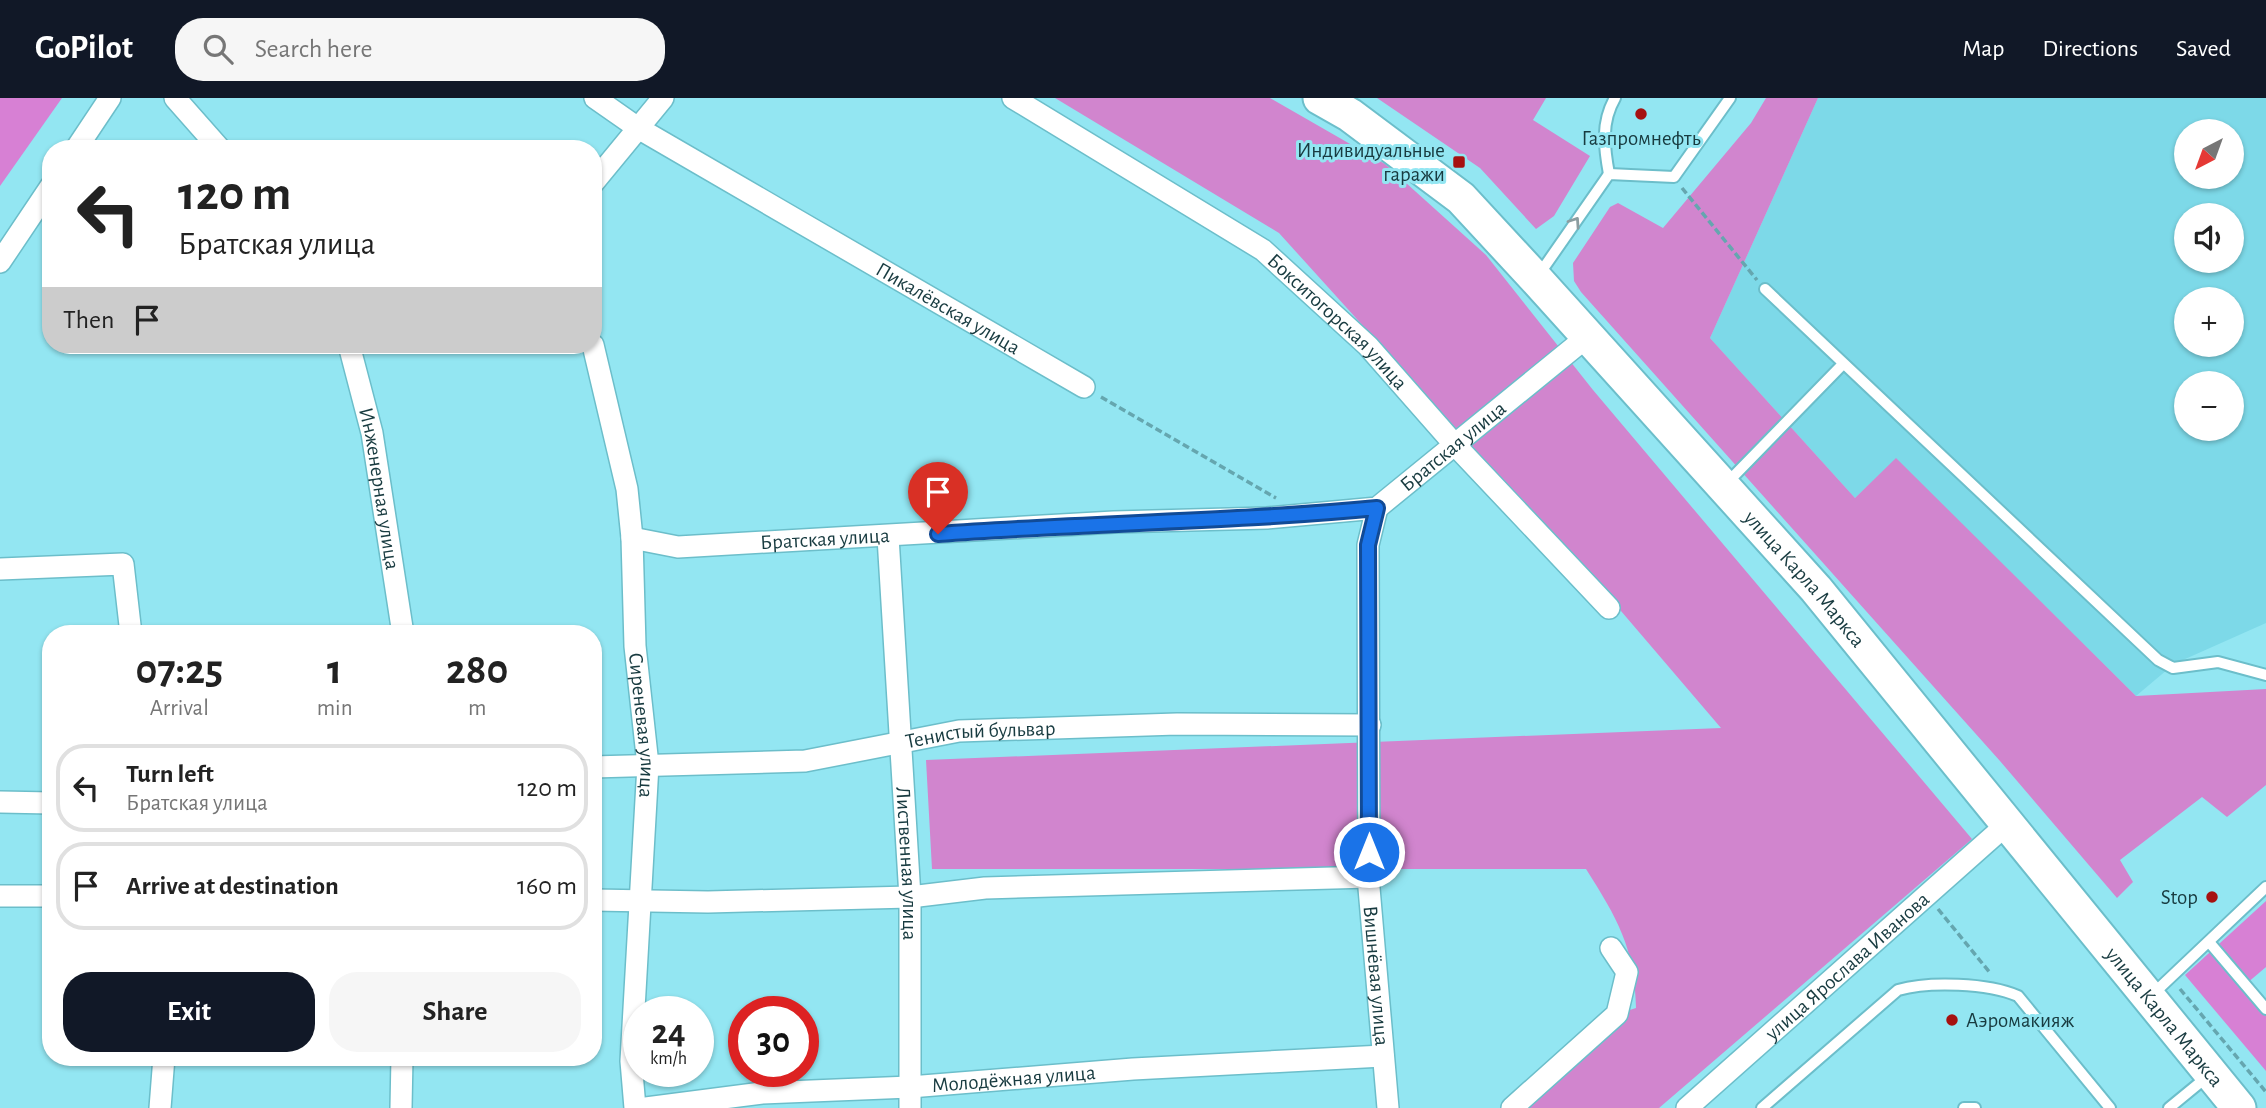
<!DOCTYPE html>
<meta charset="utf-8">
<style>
body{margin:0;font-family:"Alegreya Sans",sans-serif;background:#f6f6f6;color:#222;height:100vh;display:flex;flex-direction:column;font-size:26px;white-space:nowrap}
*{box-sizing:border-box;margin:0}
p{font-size:23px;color:#767676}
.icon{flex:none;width:38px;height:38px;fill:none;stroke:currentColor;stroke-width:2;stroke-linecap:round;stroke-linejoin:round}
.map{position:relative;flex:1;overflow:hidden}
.panel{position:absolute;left:42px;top:527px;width:560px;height:441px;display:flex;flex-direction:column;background:#fff;border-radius:28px;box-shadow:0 2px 5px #0004}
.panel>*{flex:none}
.hud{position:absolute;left:42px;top:42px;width:560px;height:214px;border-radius:28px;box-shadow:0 2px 5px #0004;background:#fff;color:#222;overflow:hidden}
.needle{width:46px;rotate:221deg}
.controls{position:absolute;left:2174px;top:21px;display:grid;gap:14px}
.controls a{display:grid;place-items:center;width:70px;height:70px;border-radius:50%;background:#fff;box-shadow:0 2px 5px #0004;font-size:35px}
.speed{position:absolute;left:623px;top:898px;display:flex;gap:14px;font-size:35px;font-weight:700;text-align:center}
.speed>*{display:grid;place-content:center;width:91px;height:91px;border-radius:50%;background:#fff;box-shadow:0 2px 5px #0004;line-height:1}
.speed small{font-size:18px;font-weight:400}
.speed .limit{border:10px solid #d22;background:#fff;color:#111}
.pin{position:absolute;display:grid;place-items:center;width:60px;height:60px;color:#fff;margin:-72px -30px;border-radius:50% 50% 50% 0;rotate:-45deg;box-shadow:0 0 7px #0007}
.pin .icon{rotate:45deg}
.me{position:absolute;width:77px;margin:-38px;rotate:0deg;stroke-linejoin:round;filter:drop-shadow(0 0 5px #0008)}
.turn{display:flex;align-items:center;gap:24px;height:147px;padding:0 21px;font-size:32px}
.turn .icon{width:91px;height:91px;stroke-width:2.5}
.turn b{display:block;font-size:49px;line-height:60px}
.then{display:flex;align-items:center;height:66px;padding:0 21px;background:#0003;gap:14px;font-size:26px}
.eta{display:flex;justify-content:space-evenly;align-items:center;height:119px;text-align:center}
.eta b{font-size:42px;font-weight:700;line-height:49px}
.primary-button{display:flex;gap:14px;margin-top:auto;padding:14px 21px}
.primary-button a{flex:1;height:80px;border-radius:28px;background:#111827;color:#fff;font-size:28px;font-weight:700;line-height:80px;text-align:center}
.primary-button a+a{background:#f6f6f6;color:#222}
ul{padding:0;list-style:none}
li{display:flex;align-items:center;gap:21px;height:88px;margin:0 14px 10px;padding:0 7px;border:4px solid #e0e0e0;border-radius:28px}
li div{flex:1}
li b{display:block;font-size:26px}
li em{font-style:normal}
header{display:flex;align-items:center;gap:42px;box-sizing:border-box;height:98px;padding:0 35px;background:#111827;color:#fff}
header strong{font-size:33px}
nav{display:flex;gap:38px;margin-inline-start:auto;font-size:24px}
.search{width:490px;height:63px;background:#f6f6f6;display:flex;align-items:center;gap:18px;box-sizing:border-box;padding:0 24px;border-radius:28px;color:#767676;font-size:26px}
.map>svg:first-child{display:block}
.built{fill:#7dd9e8;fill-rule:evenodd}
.green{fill:#d185ce}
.forest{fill:#d780d4}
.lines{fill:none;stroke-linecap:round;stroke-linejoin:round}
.lane-casing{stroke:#6cbeca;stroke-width:14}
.street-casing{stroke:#6cbeca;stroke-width:24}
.primary-casing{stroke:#6cbeca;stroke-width:37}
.path{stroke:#65a6af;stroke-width:3.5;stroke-dasharray:7 3.5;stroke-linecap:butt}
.lane{stroke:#fff;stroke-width:10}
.street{stroke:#fff;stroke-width:21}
.primary{stroke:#fff;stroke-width:33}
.oneway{stroke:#8c9da0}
.route-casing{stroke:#114b97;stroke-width:18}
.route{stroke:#1a73e8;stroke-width:12}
.poi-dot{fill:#a61110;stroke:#93e6f2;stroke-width:2.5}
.labels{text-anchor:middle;stroke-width:6;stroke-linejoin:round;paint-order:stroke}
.poi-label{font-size:21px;fill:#183b40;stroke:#93e6f2;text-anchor:end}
.street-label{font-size:21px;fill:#183b40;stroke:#93e6f2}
</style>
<header>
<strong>GoPilot</strong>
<div class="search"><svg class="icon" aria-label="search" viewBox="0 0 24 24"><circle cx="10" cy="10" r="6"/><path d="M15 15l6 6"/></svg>Search here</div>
<nav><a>Map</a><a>Directions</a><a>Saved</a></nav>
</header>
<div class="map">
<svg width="2266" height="1010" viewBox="0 0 2266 1010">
<rect width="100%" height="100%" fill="#93e6f2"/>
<!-- built -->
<path class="built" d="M 1818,0 L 2266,0 L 2266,525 L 2174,566 L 2136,598 L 1896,361 L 1855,400 L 1710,240 ZM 2186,33 L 2231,33 L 2231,79 L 2186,79 ZM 2186,117 L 2231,117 L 2231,163 L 2186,163 ZM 2186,201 L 2231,201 L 2231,247 L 2186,247 ZM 2186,285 L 2231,285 L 2231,331 L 2186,331 Z"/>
<!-- green -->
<g class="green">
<path d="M 1055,0 L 1270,0 L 1385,66 L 1486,157 L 1593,292 L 1972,741 L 1659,1010 L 1513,1010 L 1617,916 L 1636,910 C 1635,850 1617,820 1586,771 L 932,771 L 926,662 L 1721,630 L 1621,513 L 1279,135 Z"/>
<path d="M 1377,0 L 1546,0 L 1533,22 L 1590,58 L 1554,118 L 1536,131 L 1480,70 Z"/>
<path d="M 1766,0 L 1818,0 L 1710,240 L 1855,400 L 1896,360 L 2136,598 L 2266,591 L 2266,687 L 2227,719 L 2202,699 L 2120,762 L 2133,784 L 2117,800 L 2000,663 L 1581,194 L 1574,183 L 1573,165 L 1610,109 L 1618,105 L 1663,130 L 1751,25 Z"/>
</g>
<!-- forest -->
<g class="forest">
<path d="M 0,0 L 62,0 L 0,88 Z"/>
<path d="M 2266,803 L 2266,869 L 2246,886 L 2266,911 L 2266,973 L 2185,877 Z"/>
</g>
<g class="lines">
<!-- lane casing -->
<g class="lane-casing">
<g id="lane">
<path d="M 1609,76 C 1604,49 1601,24 1615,0"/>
<path d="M 1538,178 L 1609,76 L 1674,79 L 1730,0"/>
<path d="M 1765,191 L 2158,562 L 2173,570 L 2218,564 L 2266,577"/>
<path d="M 1726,386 L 1843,266"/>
<path d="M 2209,844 L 2266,911"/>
<path d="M 2153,896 L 2266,789"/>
<path d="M 1762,1010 L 1898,892 C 1929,883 1988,885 2018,898 L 2110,1010"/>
<path d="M 1964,1010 L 1975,1010"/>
<path d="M 2169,1010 L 2208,978"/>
</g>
</g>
<!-- street casing -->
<g class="street-casing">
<g id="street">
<path d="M 175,0 L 220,51"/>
<path id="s1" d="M 595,0 L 638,30 L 1084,289"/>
<path id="s2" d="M 1013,0 L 1263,152 L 1368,248 L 1455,347 L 1609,510"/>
<path d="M 76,51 L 110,0"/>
<path d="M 593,85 L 663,0"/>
<path d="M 0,164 L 51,88"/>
<path id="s3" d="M 349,247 L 372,335 L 403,536"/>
<path id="s4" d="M 593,247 L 627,391 L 632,440 L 635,548 L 648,667 L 631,963 L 635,1010"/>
<path id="s5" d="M 1377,410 L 1368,447 L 1369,790 L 1388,1010"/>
<path id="s6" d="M 888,439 L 910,799 L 910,1010"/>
<path id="s7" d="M 632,440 L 678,449 L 1114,424 L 1267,420 L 1377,410 L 1588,238"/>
<path d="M 0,471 L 123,466 L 131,536"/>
<path id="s8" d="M 593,669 L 805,663 L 959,633 L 1177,626 L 1370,627"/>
<path d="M 0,704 L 51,705"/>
<path d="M 0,798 L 51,798"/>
<path d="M 593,802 L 708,804 L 910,799 L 985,790 L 1369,779"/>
<path d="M 160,1010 L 164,959"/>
<path d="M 401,1010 L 402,959"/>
<path id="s9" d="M 646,1010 L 762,995 L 910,989 L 1133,971 L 1383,958"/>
<path d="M 1512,1010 L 1617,916 L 1627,874 L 1611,850"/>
<path id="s10" d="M 1687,1010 L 2006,727"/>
</g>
</g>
<!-- primary casing -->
<g class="primary-casing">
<g id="primary">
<path id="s11" d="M 1320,0 L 1350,17 L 1461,100 L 1536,181 L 1816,491 L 2239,1010"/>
</g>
</g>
<!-- path -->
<g class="path">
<path d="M 1682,90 L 1757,182"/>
<path d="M 1101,299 L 1276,400"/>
<path d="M 1938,811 L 1991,876"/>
<path d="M 2180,891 L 2266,994"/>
</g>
<!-- lane -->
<use href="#lane" class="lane"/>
<!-- street -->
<use href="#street" class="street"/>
<!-- primary -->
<use href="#primary" class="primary"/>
</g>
<!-- one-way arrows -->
<defs><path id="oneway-chevron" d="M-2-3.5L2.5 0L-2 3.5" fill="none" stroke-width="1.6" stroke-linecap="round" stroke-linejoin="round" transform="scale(1.75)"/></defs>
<use class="oneway" href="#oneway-chevron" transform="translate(1575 124) rotate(-56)"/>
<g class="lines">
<!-- route casing -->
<g class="route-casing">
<path id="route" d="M 938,436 C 1085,425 1231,424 1377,410 L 1368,447 L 1369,754"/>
</g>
<!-- route -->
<use href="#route" class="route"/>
</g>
<!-- markers -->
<g class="poi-dot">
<circle cx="1641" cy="16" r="7"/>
<rect x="1452" y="57" width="14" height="14" rx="3.5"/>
<circle cx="2212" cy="799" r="7"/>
<circle cx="1952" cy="922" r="7"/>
</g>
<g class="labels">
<!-- poi labels -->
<g class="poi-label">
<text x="1641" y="47" text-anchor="middle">Газпромнефть</text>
<text x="1445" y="59">Индивидуальные<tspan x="1445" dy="24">гаражи</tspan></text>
<text x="2198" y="806">Stop</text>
<text x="1966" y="929" text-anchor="start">Аэромакияж</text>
</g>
<!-- street labels -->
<g class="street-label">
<text dy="7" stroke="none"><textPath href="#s1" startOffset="411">Пикалёвская улица</textPath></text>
<text dy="7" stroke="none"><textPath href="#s2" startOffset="396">Бокситогорская улица</textPath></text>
<text dy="7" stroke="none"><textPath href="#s7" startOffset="845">Братская улица</textPath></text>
<text dy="7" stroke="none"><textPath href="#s3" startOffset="147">Инженерная улица</textPath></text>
<text dy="7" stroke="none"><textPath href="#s7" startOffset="194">Братская улица</textPath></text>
<text dy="7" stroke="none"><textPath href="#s11" startOffset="686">улица Карла Маркса</textPath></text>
<text dy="7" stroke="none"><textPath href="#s4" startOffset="385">Сиреневая улица</textPath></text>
<text dy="7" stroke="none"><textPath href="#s8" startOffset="390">Тенистый бульвар</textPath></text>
<text dy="7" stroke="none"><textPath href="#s6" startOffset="327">Лиственная улица</textPath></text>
<text dy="7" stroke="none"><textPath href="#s10" startOffset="214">улица Ярослава Иванова</textPath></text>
<text dy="7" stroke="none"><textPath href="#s5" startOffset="469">Вишнёвая улица</textPath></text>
<text dy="7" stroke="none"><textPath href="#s11" startOffset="1253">улица Карла Маркса</textPath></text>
<text dy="7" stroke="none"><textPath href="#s9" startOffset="369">Молодёжная улица</textPath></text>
</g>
</g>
</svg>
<div class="controls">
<a><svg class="needle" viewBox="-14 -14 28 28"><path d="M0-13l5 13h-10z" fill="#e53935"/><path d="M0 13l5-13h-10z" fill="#767676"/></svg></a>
<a><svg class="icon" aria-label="sound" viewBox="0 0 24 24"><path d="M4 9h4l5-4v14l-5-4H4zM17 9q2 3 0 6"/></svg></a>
<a>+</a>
<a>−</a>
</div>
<div class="speed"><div>24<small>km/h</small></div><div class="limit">30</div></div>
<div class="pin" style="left:938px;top:436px;background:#d93025"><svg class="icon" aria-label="arrive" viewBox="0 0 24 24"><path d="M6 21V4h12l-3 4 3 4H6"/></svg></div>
<svg class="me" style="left:1369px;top:754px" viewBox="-20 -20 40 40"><circle r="17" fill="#1a73e8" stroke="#fff" stroke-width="3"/><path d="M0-11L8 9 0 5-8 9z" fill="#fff"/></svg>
<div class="hud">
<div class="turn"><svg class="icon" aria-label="left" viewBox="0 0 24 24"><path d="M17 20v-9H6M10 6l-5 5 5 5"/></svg><div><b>120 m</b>Братская улица</div></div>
<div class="then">Then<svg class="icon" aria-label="arrive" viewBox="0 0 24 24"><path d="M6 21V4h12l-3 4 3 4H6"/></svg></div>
</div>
<section class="panel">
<div class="eta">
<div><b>07:25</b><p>Arrival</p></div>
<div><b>1</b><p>min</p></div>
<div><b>280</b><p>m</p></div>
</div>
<ul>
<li><svg class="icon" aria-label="left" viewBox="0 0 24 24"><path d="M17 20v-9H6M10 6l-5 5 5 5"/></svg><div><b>Turn left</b><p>Братская улица</p></div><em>120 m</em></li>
<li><svg class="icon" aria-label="arrive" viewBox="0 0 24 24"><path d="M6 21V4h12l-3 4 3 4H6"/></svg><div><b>Arrive at destination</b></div><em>160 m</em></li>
</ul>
<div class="primary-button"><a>Exit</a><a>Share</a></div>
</section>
</div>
